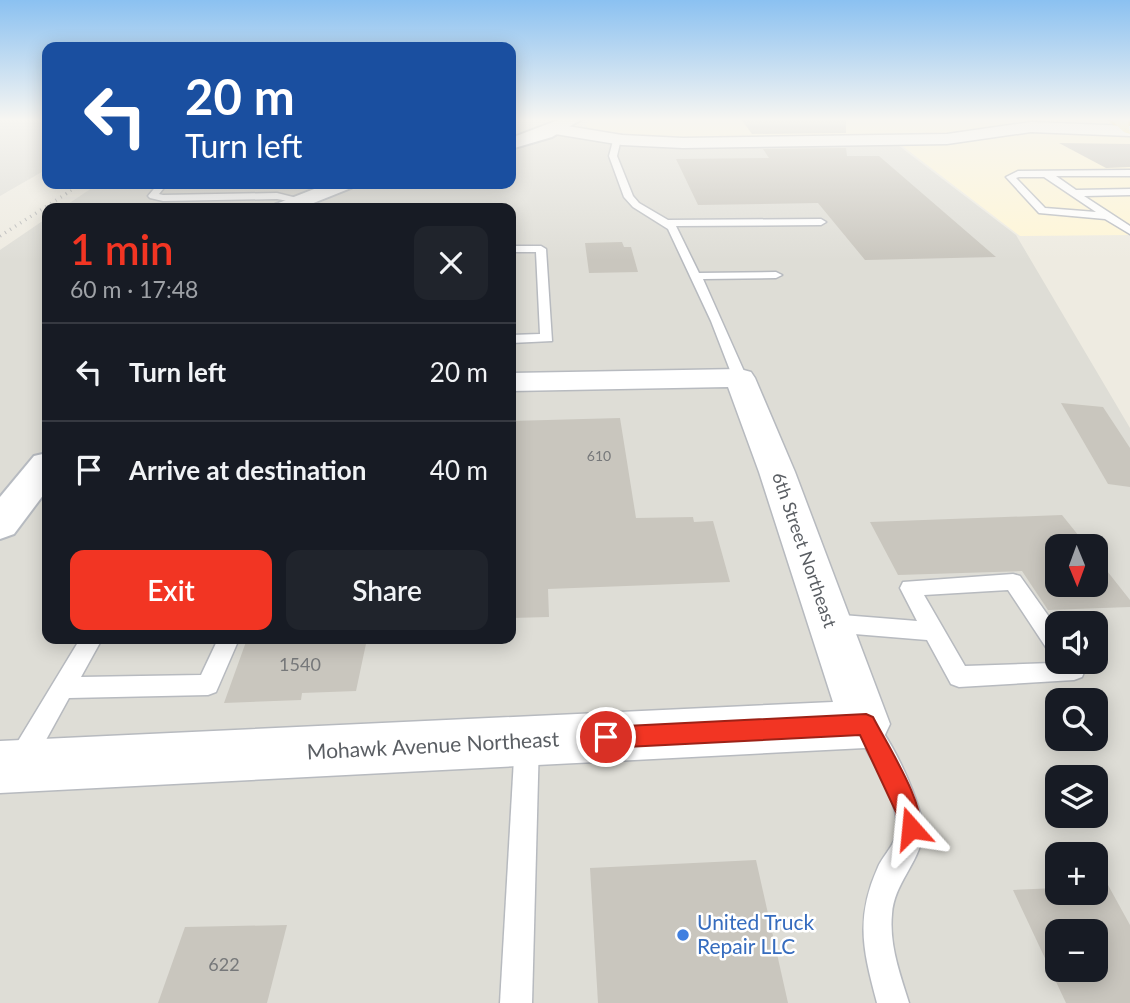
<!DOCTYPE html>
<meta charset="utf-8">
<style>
body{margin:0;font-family:Lato,sans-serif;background:#20242c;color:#f1f3f6;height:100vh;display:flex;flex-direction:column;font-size:26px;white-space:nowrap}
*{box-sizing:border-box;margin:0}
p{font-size:23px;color:#9ea1a6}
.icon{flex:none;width:38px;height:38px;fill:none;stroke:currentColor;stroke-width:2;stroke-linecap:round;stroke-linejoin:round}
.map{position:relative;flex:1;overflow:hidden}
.side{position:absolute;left:42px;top:203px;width:474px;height:441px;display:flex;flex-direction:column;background:#171b24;border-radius:14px;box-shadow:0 4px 18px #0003}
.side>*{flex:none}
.top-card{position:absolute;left:42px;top:42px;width:474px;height:147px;border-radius:14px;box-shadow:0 4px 18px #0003;background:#1a4fa0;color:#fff;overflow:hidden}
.needle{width:46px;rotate:179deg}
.fabs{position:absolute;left:1045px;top:534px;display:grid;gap:14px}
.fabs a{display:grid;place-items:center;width:63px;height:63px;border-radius:14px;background:#171b24;box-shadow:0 4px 18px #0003;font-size:35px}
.pin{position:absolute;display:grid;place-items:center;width:60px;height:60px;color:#fff;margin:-30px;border:4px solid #fff;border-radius:50%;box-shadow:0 2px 7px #0007}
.me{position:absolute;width:77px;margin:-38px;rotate:342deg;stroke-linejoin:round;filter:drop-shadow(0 0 5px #0008)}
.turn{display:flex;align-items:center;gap:24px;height:147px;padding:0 28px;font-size:32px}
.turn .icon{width:91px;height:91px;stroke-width:2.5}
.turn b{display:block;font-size:49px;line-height:60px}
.round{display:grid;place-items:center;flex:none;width:74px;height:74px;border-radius:14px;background:#20242c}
.overview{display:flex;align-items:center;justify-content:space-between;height:119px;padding:0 28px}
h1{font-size:42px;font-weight:600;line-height:52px;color:#f23523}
.primary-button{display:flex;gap:14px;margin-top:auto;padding:14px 28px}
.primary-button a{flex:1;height:80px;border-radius:14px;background:#f23523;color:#fff;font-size:28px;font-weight:600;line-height:80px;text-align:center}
.primary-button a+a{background:#20242c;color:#f1f3f6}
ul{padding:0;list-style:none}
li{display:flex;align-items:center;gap:21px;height:98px;padding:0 28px;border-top:2px solid #363941}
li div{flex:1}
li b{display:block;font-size:26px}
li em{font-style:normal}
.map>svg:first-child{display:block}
.commercial{fill:#fff6d5}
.industrial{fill:#deddd6;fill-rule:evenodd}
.building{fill:#c9c6be;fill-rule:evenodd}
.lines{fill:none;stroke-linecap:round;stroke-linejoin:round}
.lane-casing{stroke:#b7babf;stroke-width:3}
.street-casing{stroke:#b7babf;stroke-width:3}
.secondary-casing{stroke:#b7bbc1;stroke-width:4}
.primary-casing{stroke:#f9cb50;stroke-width:4}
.lane{fill:#fff;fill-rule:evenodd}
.street{fill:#fff;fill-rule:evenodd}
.secondary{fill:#fff;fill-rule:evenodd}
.primary{fill:#fff1a5;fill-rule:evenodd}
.rail-far1{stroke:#b3b4b4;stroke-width:2.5;stroke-dasharray:1 4.5;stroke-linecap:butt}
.rail{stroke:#b3b4b4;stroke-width:3.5;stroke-dasharray:1 5;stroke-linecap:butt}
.route{fill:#f23523;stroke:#9d2217;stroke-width:2}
.shop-dot{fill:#3f7fe0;stroke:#fff;stroke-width:2.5}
.labels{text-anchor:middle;stroke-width:5;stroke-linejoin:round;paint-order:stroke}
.number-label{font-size:14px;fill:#76787a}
.street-label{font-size:18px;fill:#5a5e63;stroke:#fff}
.near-number-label{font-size:18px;fill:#76787a}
.near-street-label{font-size:21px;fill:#5a5e63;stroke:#fff}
.near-shop-label{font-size:21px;fill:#366cbe;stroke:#fff;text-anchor:start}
</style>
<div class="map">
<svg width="1130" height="1003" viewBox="0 0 1130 1003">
<rect width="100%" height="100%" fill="#eeebe1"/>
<!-- commercial -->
<path class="commercial" d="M 592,119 L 1130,119 L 1130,235 L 1020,236 L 888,135 L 666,138 L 592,130 L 585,125 Z"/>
<!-- industrial -->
<g class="industrial">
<path d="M 0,119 L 47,119 L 47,169 L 0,196 Z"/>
<path d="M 547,124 L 666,139 L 886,136 L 1016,235 L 1130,428 L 1130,1003 L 0,1003 L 0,250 L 47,218 L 47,639 L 511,639 L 511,208 L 62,208 L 98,184 L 511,184 L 511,136 ZM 1057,546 L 1096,546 L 1096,584 L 1057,584 ZM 1057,623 L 1096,623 L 1096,662 L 1057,662 ZM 1057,700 L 1096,700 L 1096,738 L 1057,738 ZM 1057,777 L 1096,777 L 1096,816 L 1057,816 ZM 1057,854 L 1096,854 L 1096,892 L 1057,892 ZM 1057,931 L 1096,931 L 1096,970 L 1057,970 Z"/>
</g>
<!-- building -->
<g class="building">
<path d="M 741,119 L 846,119 L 846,133 L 752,134 Z"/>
<path d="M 1059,143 L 1130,144 L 1130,167 L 1106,168 Z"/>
<path d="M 846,148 L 847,156 L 879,156 L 996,257 L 865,260 L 818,203 L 698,205 L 676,159 L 769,158 L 763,149 Z"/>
<path d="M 622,242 L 624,247 L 631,247 L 638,272 L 589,273 L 585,243 Z"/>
<path d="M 1061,403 L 1103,407 L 1130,448 L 1130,487 L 1108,484 Z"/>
<path d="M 620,418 L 636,518 L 693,517 L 694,522 L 713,521 L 730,582 L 548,589 L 549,617 L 511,618 L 511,421 Z"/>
<path d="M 1062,515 L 1087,546 L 1057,546 L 1057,584 L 1096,584 L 1096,557 L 1130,600 L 1130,607 L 1048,610 L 1022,571 L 898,575 L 870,522 Z"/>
<path d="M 247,639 L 367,639 L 356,691 L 302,693 L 301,700 L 224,703 Z"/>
<path d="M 756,860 L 788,1003 L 598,1003 L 590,868 Z"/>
<path d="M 1108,885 L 1130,925 L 1130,1003 L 1066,1003 L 1013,890 L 1057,888 L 1057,892 L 1096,892 L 1096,886 ZM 1057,931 L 1096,931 L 1096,970 L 1057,970 Z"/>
<path d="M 287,925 L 267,1003 L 158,1003 L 185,927 Z"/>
</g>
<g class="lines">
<!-- lane casing -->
<g class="lane-casing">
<g id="lane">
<path d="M 614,137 L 621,139 L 617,156 L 633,196 L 639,203 L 668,220 L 821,219 L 826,222 L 821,225 L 676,226 L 699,273 L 776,272 L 782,275 L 776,278 L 703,279 L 747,378 L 745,381 L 735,381 L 733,378 L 711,321 L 668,229 L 633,207 L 624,197 L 609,156 Z"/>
<path d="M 1130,170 L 1130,176 L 1056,176 L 1076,190 L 1130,189 L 1130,195 L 1084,196 L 1130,226 L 1130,234 L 1105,219 L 1039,213 L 1006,177 L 1018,171 ZM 1019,177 L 1044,177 L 1096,212 L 1045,208 L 1016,178 Z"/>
<path d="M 158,184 L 167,184 L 159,194 L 163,195 L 277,193 L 305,200 L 300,203 L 277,199 L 163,201 L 150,198 L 148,196 Z"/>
<path d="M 511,246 L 541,246 L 546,249 L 552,341 L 511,343 L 511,335 L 540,334 L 536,252 L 511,252 Z"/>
<path d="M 1013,574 L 1020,576 L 1057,628 L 1057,654 L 1049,652 L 1008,590 L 924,595 L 965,666 L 1081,662 L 1085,670 L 1082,677 L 1074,680 L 959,687 L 951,684 L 927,640 L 830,632 L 823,629 L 820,623 L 823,617 L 830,614 L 917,621 L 900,588 L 903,582 Z"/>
<path d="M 80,639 L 102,639 L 81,677 L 201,675 L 218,639 L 239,639 L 216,692 L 208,695 L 69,698 L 30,769 L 21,772 L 12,769 L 9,760 L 12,751 Z"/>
<path d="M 865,713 C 885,721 927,812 923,835 C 918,864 894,884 892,914 C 889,945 900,974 909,1003 L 877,1003 C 863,951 855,918 878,867 C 884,854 897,843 897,828 C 897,792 867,756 853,724 L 857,716 Z"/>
<path d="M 527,729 L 535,733 L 539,741 L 532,1003 L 500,1003 L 515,741 L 519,733 Z"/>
</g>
</g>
<!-- street casing -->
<g class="street-casing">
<g id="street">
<path d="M 1031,122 L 1130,126 L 1130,136 L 1031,132 L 947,144 L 683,148 L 622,145 L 555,134 L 547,129 L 555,124 L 622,135 L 683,138 L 947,134 Z"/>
<path d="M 740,369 L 751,372 L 755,378 L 795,472 L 890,724 L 882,741 L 865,748 L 0,793 L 0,741 L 833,702 L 759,472 L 728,387 L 511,391 L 511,373 Z"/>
</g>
</g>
<!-- secondary casing -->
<g class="secondary-casing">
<g id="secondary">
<path d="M 561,119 L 582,119 L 552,137 L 511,149 L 511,138 Z"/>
<path d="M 327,184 L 354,184 L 351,188 L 301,208 L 272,208 L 276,204 Z"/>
<path d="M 47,453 L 47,490 L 14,534 L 0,539 L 0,497 L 34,456 Z"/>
</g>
</g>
<!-- primary casing -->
<g class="primary-casing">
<path id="primary" d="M 1110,119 L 1128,119 L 1130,134 L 1124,132 Z"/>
</g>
<!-- lane -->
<use href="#lane" class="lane"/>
<!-- street -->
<use href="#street" class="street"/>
<!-- secondary -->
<use href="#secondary" class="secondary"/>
<!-- primary -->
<use href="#primary" class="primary"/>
<!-- rail-far1 -->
<path class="rail-far1" d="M 66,194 L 81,184"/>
<!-- rail -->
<path class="rail" d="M 0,236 L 69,192"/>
</g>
<!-- sky -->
<linearGradient id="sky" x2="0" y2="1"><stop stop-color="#8bc1f1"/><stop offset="0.46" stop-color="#f7f6f2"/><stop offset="1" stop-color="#f7f6f2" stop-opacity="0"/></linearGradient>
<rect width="1130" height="260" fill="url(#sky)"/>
<!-- route -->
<path class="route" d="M 866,714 L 873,717 C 886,743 930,810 919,836 L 911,840 L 902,836 L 896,812 L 860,735 L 606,748 L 598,745 L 595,737 L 598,730 L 606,727 Z"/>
<!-- markers -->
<circle class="shop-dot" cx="683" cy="935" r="7"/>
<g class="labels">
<!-- number labels -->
<g class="number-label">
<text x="599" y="461">610</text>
</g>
<!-- street labels -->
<g class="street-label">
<text transform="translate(804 550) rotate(71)" y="6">6th Street Northeast</text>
</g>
<!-- near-number labels -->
<g class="near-number-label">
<text x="300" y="671">1540</text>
<text x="224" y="971">622</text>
</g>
<!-- near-street labels -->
<g class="near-street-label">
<text transform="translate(433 746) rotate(-3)" y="7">Mohawk Avenue Northeast</text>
</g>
<!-- near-shop labels -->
<g class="near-shop-label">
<text x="697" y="930">United Truck<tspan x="697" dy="24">Repair LLC</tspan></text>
</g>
</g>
</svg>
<div class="fabs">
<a><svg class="needle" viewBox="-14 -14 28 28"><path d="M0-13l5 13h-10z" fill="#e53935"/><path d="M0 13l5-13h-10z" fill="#9ea1a6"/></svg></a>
<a><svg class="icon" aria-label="sound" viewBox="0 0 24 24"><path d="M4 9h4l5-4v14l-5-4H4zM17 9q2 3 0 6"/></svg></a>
<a><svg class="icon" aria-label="search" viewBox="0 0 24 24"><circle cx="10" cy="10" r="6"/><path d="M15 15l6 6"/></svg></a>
<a><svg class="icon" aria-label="layers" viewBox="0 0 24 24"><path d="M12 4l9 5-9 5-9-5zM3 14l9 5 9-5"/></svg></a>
<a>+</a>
<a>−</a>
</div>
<div class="pin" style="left:606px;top:737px;background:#d93025"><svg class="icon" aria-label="arrive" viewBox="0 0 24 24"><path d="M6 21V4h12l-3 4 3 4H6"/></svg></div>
<svg class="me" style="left:911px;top:828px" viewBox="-20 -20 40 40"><path d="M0-17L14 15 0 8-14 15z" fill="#f23523" stroke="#fff" stroke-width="4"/></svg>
<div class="top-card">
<div class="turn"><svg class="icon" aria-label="left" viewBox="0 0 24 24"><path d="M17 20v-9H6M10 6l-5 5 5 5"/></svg><div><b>20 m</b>Turn left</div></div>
</div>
<section class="side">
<div class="overview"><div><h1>1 min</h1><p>60 m · 17:48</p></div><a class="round"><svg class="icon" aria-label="close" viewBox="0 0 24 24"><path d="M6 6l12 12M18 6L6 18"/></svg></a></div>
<ul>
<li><svg class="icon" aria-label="left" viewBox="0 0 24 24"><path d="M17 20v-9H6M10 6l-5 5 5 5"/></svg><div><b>Turn left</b></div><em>20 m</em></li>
<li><svg class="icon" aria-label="arrive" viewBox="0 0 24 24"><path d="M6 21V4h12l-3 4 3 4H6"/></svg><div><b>Arrive at destination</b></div><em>40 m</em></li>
</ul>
<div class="primary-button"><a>Exit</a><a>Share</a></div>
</section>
</div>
